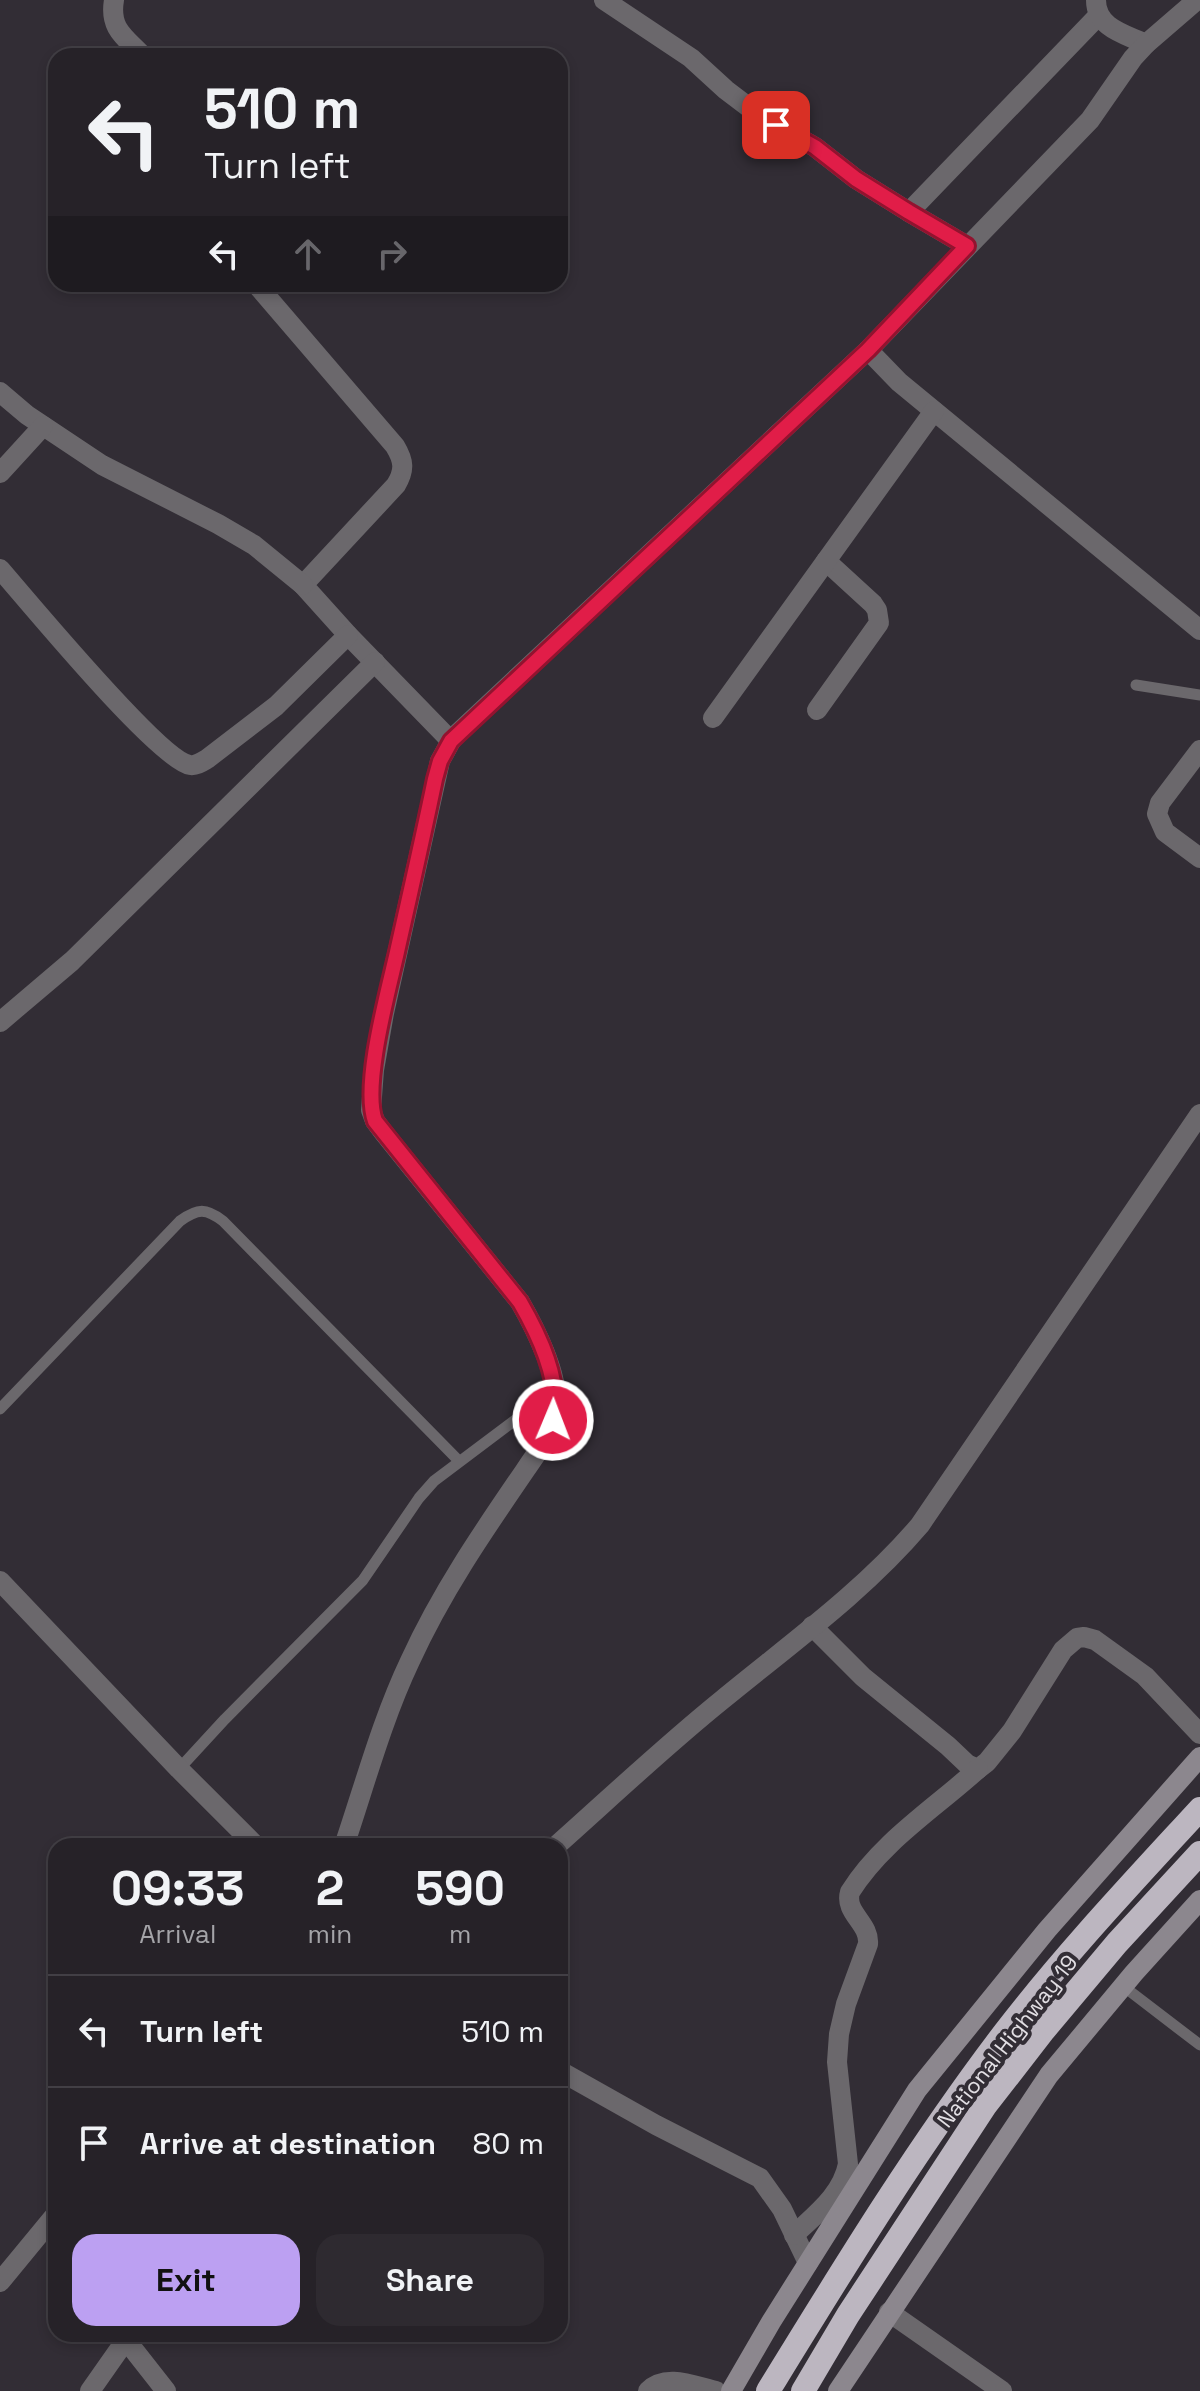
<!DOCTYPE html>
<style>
body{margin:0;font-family:"Space Grotesk",sans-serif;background:#2e2a30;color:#f1f3f6;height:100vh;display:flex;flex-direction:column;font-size:30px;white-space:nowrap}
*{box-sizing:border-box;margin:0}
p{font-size:26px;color:#a4a4a8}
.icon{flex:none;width:44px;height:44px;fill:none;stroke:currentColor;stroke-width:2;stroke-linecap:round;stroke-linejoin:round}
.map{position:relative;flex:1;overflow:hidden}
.side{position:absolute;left:48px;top:1838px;width:520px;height:504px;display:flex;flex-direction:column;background:#262228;border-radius:24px;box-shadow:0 4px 12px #0003,0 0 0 2px #423f45}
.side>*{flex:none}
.hud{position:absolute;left:48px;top:48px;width:520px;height:244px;border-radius:24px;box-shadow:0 4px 12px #0003,0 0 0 2px #423f45;background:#262228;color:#f1f3f6;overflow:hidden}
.pin{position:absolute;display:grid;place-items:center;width:68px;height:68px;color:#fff;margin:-34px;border-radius:16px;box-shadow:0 4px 12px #0006}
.me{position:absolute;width:88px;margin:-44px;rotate:1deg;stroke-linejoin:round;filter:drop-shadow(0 0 6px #0008)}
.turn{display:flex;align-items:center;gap:28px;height:168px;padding:0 24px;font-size:36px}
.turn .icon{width:104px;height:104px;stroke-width:2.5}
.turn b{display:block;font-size:56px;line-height:68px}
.lanes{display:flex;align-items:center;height:76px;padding:0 24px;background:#0003;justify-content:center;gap:40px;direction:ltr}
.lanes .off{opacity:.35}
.eta{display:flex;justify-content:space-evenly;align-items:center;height:136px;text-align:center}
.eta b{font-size:48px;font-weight:700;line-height:56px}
.primary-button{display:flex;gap:16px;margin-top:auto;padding:16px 24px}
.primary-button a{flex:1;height:92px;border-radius:24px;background:#bca0f2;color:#111;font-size:32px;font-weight:700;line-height:92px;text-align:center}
.primary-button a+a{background:#2e2a30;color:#f1f3f6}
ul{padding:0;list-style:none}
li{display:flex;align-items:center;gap:24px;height:112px;padding:0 24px;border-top:2px solid #423f45}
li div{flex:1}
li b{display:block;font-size:30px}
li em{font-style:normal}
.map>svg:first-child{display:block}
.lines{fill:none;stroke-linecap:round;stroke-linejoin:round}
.lane{stroke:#6b686c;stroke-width:11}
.street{stroke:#6b686c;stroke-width:20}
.secondary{stroke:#8c878e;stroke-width:20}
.highway{stroke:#bcb6c0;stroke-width:24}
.route-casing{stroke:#92132f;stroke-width:20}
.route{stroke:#e11d48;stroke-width:14}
.labels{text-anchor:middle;stroke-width:8;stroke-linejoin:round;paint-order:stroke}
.street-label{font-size:22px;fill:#e2dfe4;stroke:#322d35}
</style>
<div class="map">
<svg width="1200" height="2391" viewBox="0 0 1200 2391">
<rect width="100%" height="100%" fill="#322d35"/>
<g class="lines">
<!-- lane -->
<g class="lane">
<path d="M 1136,685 L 1200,695"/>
<path d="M 0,1409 L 180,1221 C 198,1208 206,1208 223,1221 L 459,1461"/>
<path d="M 179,1769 L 225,1719 L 363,1580 L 419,1498 L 434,1481 L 555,1390"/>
<path d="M 1123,1986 L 1200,2045"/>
</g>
<!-- street -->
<g class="street">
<path d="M 114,0 C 109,29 125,37 143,56"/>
<path d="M 604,0 L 691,58 L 726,90 L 759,115 L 815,147 L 856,179 L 909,212 L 1098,16"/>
<path d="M 1096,0 C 1096,28 1125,34 1146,44"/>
<path d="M 1197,0 L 1146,44 L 1133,58 L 1090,120 L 868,350 L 899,382 L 1200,630"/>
<path d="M 909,212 L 967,246"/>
<path d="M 256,284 L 395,446 C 404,461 405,470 396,485 L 303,585 L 348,635 L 451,741"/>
<path d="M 0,392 L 27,415 L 102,465 L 218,524 L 254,545 L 303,585"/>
<path d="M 0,473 L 43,426"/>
<path d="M 0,569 C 28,601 159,760 190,765 C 196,766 202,762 207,759 L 276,706 L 348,635"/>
<path d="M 817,710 L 879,623 L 877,610 L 873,604 L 826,561"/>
<path d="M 713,718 L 934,411"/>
<path d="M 1200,750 L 1160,803 L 1157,814 L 1165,832 L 1200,858"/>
<path d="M 0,1022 L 72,961 L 375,662"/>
<path d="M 0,1581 L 179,1769 L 256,1846"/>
<path d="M 812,1626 L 863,1677 L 948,1746 L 967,1764 L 978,1769 L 987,1762 L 1012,1731 L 1063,1650 L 1077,1638 L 1084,1637 L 1095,1640 L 1145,1676 L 1200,1734"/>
<path d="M 344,1846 C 365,1784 382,1720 410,1661 C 445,1584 494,1516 541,1447 C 548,1433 555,1419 556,1404 C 558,1374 535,1328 520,1302 L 384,1133 L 375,1121 L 371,1110 L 374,1070 L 384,1013 L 440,761 L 451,741 L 458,733 L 868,350"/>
<path d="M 556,1846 C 611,1797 665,1746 722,1700 C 790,1644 863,1592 920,1525 L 1200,1114"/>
<path d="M 560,2071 L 656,2125 L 760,2178 L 782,2209 L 808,2263"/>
<path d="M 794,2235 C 816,2214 842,2195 848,2164 L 837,2062 L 839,2034 L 846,2004 L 868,1944 C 870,1923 844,1913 850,1892 C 881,1842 935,1808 978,1769"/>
<path d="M 0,2282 L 56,2214"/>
<path d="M 889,2312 L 1002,2391"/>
<path d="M 126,2340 L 166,2391"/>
<path d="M 90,2391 L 130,2334"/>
<path d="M 648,2391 C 666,2373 694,2386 716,2391"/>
</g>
<!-- secondary -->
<g class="secondary">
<path d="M 731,2391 L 771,2322 L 917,2090 L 1047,1930 L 1200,1757"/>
<path d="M 838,2391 L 1049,2075 L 1134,1973 L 1200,1900"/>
</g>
<!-- highway -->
<g class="highway">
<path d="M 768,2391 C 843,2269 918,2146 1005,2032 C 1065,1954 1133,1882 1200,1809"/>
<path d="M 803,2391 L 848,2315 L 985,2106 L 1044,2030 L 1117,1943 L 1200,1853"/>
</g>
</g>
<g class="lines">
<!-- route casing -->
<g class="route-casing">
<path id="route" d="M 553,1420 C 562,1382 539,1335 520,1302 L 375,1121 C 362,1085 388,992 397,952 C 410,894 423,837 435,779 L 440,761 L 451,741 L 868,350 L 967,246 L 909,212 L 856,179 L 815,147 L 776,125"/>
</g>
<!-- route -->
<use href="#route" class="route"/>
</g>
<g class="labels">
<!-- street labels -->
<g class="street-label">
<text transform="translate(1007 2041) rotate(-52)" y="8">National Highway 19</text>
</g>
</g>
</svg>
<div class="pin" style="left:776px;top:125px;background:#d93025"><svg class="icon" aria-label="arrive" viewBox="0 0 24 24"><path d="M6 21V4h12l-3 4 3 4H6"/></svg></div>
<svg class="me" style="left:553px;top:1420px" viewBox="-20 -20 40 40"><circle r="17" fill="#e11d48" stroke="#fff" stroke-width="3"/><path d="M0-11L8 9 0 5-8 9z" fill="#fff"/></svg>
<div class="hud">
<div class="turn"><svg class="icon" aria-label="left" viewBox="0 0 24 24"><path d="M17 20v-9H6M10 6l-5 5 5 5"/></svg><div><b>510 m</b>Turn left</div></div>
<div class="lanes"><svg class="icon" aria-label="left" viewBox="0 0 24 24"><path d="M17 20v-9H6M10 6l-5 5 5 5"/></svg><svg class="icon off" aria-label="ahead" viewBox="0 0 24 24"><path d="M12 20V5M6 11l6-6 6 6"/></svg><svg class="icon off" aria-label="right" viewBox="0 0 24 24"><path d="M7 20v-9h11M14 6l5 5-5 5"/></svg></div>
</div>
<section class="side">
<div class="eta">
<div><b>09:33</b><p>Arrival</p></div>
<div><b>2</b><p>min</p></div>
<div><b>590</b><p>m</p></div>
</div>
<ul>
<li><svg class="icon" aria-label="left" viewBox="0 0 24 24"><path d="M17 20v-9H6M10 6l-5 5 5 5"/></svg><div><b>Turn left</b></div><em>510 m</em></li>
<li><svg class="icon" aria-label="arrive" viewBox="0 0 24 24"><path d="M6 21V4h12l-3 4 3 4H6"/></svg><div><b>Arrive at destination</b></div><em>80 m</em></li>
</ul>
<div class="primary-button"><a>Exit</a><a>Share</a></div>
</section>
</div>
